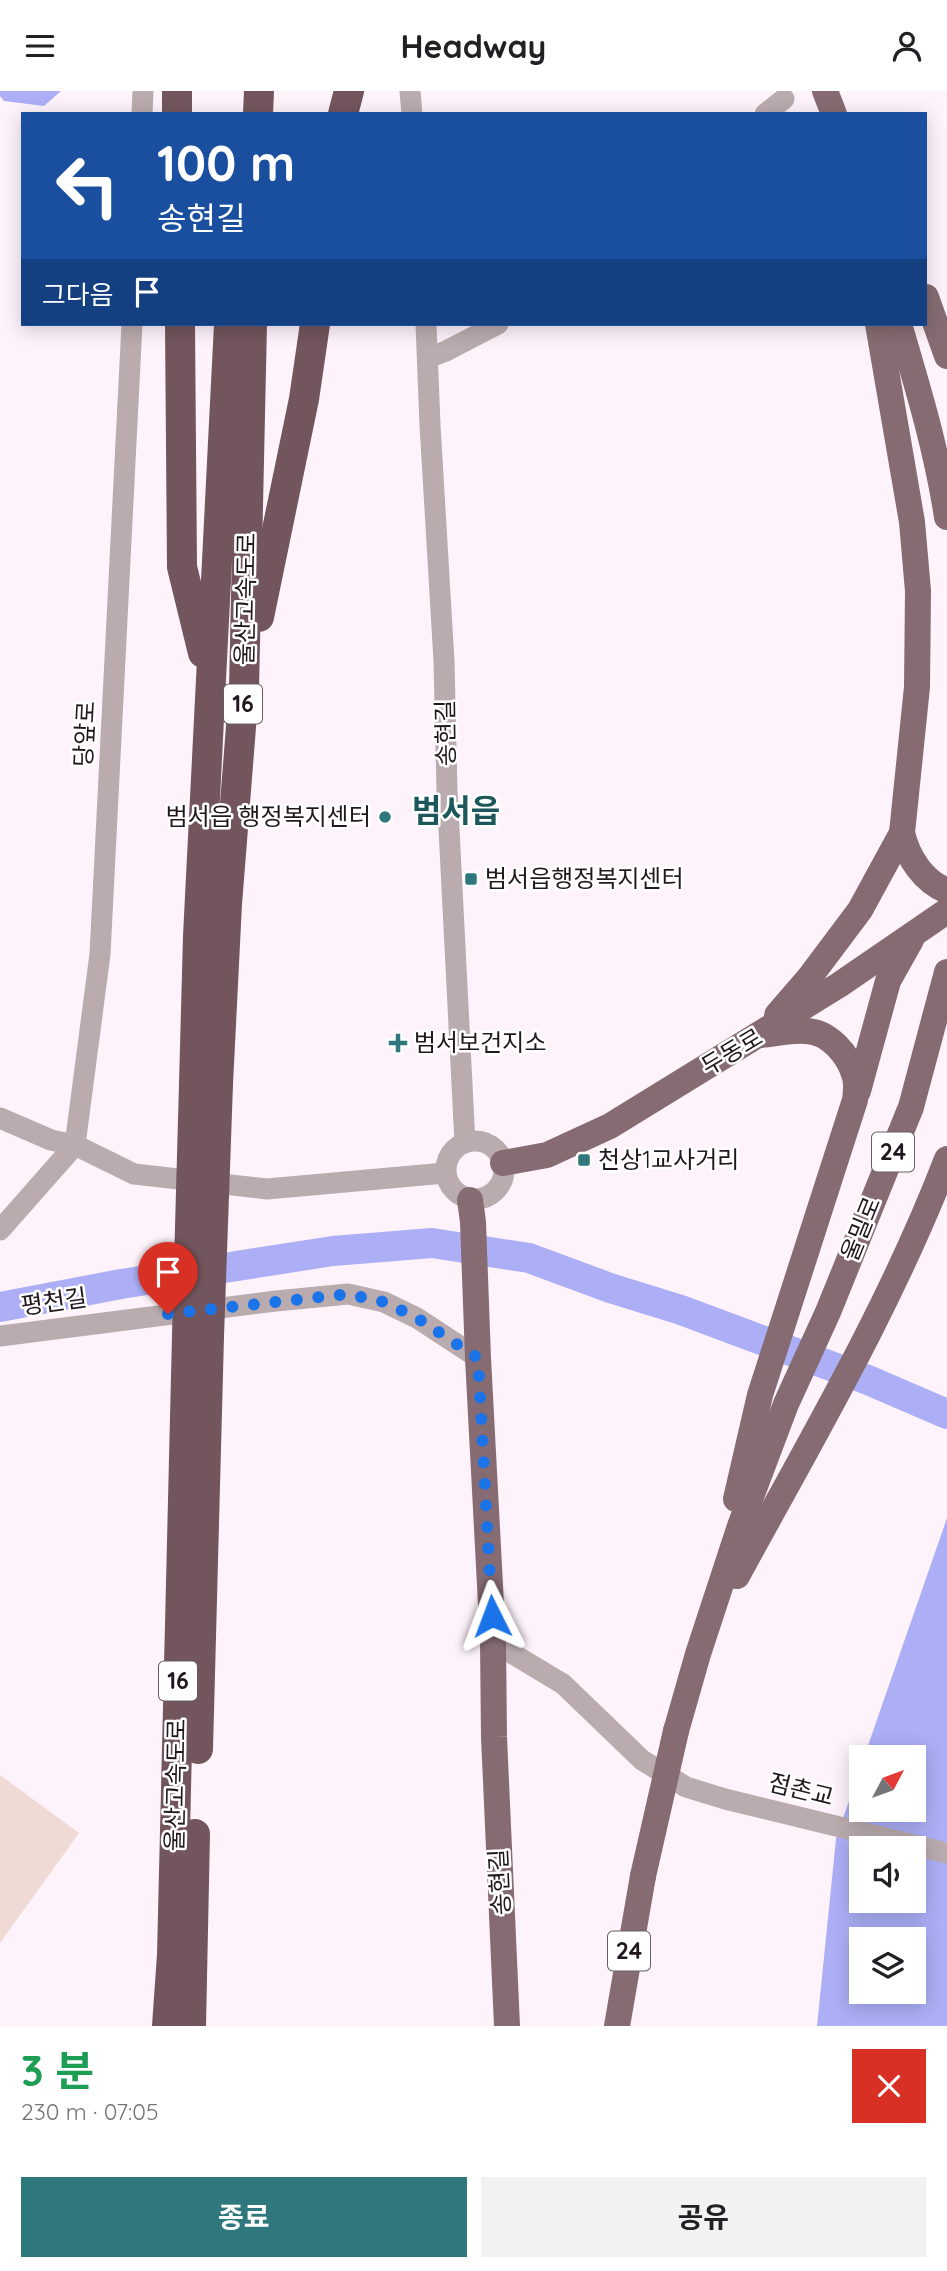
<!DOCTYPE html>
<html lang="ko">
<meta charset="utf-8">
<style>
body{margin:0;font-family:Quicksand,"Noto Sans KR",sans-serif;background:#f2f2f2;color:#202124;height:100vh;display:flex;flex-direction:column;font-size:26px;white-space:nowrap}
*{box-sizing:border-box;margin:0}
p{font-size:23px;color:#757577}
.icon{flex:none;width:38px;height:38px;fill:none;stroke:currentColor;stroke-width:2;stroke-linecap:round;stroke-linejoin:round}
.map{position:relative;height:1935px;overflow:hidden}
.side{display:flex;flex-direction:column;background:#fff;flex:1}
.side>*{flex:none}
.banner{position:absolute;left:21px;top:21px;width:906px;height:214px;border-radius:0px;box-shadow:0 4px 18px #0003;background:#1a4fa0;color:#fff;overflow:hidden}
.needle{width:46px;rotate:49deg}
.fabs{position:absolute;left:849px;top:1654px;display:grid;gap:14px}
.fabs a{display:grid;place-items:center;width:77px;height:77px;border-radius:0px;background:#fff;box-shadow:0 4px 18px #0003;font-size:35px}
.pin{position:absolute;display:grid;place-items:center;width:60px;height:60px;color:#fff;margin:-72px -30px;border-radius:50% 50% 50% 0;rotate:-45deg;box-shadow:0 0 7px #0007}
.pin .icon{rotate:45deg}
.me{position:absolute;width:77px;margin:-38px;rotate:357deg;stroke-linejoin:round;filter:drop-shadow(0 0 5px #0008)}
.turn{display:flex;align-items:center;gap:24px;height:147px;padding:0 21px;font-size:32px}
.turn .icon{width:91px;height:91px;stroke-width:2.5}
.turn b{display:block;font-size:49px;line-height:60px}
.then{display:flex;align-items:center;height:66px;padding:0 21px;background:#0003;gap:14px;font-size:26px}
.round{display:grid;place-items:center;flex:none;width:74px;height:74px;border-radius:0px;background:#f2f2f2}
.overview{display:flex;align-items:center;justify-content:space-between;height:119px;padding:0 21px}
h1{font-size:42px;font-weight:700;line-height:52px;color:#1e9e55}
.primary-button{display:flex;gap:14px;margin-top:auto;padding:14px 21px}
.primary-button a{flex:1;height:80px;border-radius:0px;background:#2e777c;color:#fff;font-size:28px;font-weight:700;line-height:80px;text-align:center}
.primary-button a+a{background:#f2f2f2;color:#202124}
header{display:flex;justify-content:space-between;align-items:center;height:91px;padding:0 21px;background:#fff;font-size:32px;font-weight:700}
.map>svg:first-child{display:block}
.green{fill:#f0dad6}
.water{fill:#acaff6;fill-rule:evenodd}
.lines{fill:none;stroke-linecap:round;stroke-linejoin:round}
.river{stroke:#acaff6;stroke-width:30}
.minor{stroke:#baabae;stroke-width:21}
.major{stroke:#866c72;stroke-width:26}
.highway{stroke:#73565d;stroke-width:30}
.major-bridge{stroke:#866c72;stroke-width:26}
.highway-bridge{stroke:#73565d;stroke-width:30}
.route{stroke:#1a73e8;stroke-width:12;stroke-dasharray:0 21.6}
.poi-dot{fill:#2e777c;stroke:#fff;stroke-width:2.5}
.labels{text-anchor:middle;stroke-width:5;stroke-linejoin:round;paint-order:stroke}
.shield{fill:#fff;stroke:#645d62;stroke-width:2}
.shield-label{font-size:23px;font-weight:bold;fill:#21171e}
.street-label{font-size:24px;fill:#21171e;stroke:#fff}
.poi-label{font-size:24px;fill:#21171e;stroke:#fff;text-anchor:start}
.district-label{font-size:32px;font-weight:bold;fill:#1c575b;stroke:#fff}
</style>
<header><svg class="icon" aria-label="menu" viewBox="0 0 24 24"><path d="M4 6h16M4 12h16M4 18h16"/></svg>Headway<svg class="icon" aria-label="person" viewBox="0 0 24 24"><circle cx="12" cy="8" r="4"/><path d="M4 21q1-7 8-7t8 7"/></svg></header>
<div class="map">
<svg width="947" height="1935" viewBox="0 0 947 1935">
<rect width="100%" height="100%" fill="#fef3fb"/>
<!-- green -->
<path class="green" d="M 0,1684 L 79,1742 L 0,1852 Z"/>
<!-- water -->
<g class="water">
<path d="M 0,0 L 61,0 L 44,15 L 4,10 L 0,5 Z"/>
<path d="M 947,1427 L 947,1935 L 817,1935 L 836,1748 L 861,1675 L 861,1718 L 914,1718 L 914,1666 L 864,1666 ZM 861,1757 L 914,1757 L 914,1810 L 861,1810 ZM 861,1848 L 914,1848 L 914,1900 L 861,1900 Z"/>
</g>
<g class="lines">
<!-- river -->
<path class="river" d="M 0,1216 L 121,1193 L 333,1160 L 432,1152 L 529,1167 L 610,1197 L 681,1219 L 868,1289 L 947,1323"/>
<!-- minor -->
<g class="minor">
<path d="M 410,0 L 412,23"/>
<path d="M 142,23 L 143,0"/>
<path d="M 765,23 L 784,8"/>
<path d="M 426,233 L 430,334 L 444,570 L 447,699 L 465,1052"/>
<path d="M 428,267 L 446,260 L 498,233"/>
<path d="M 0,1027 L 51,1049 L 75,1054 L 134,1083 L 267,1098 L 445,1082"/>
<circle cx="475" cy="1079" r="29"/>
<path d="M 0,1139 L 75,1054 L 100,863 L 132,233"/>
<path d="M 0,1245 L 276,1210 L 348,1203 L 384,1211 L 417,1227 L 478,1267"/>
<path d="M 493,1551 L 563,1593 L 642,1669 L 686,1696 L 725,1708 L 947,1762"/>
</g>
<!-- major -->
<g class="major">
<path d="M 825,0 L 834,23"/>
<path d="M 926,206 L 947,265"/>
<path d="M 878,233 L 912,431 L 918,500 L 917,596 L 902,742 C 908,767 923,790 947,800"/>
<path d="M 899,233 C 918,297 937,360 947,426"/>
<path d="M 777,924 L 809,887 L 860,819 L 902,742"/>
<path d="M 858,1000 L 888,890 L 911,849"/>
<path d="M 503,1072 L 547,1064 L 610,1035 L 839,894 L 947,820"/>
<path d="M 470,1109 L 473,1131 L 478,1267 L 493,1551 L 494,1646 L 507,1935"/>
<path d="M 736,1408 L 760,1304 L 855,1009 C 856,1001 857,994 855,986 C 849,964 829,940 805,940 C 790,939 774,943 760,944"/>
<path d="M 737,1485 C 811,1349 891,1214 947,1068"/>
<path d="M 676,1640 L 698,1563 L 740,1435 L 786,1313 L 828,1221 L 911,1016 L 947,881"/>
<path d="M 617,1935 L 643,1785"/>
</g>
<!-- highway -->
<g class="highway">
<path d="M 177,0 L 177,23"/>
<path d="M 258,23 L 259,0"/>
<path d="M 343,23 L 349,0"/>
<path d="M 180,233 L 182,476 L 203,562"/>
<path d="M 259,526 L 304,308 L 315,233"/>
<path d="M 194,993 L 198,845 L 229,233"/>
<path d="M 218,993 L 227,813 L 244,598 L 252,233"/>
<path d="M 198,1658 L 209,1245"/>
<path d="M 167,1935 L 172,1864 L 187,1244"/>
<path d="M 191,1935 L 195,1743"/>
</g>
<!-- major-bridge -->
<path class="major-bridge" d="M 643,1785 L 676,1640"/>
<!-- highway-bridge -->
<g class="highway-bridge">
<path d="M 187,1244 L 194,993"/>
<path d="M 209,1245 L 218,993"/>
</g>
</g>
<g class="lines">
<!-- route -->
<path class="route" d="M 168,1223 L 348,1203 L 384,1211 L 417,1227 L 478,1267 L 492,1525"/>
</g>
<!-- markers -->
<g class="poi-dot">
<circle cx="385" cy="726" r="7"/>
<rect x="464" y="781" width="14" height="14" rx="3.5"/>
<path d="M394.5 941.5h7v7h7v7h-7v7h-7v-7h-7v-7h7z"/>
<rect x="577" y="1062" width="14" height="14" rx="3.5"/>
</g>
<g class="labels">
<!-- shield labels -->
<g class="shield">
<rect x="224" y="593.5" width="38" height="39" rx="5"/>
<rect x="872" y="1041.5" width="42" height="39" rx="5"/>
<rect x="159" y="1570.5" width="38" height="39" rx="5"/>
<rect x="608" y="1840.5" width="42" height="39" rx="5"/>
</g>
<g class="shield-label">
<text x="243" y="621">16</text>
<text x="893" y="1069">24</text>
<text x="178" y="1598">16</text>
<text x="629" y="1868">24</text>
</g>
<!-- street labels -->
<g class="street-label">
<text transform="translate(246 508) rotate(-89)" y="8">울산고속도로</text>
<text transform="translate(446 642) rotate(-91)" y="8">송현길</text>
<text transform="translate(85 643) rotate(-87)" y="8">당앞로</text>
<text transform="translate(732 961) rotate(-31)" y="8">두동로</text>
<text transform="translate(861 1138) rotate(-68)" y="8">울밀로</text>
<text transform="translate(54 1211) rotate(-8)" y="8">평천길</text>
<text transform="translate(176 1694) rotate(-89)" y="8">울산고속도로</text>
<text transform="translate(801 1699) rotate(14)" y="8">점촌교</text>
<text transform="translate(500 1791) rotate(-93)" y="8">송현길</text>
</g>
<!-- poi labels -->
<g class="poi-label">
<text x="371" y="734" text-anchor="end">범서읍 행정복지센터</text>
<text x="485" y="796">범서읍행정복지센터</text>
<text x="414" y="960">범서보건지소</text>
<text x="598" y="1077">천상1교사거리</text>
</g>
<!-- district labels -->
<g class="district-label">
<text x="456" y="731">범서읍</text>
</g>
</g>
</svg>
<div class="fabs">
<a><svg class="needle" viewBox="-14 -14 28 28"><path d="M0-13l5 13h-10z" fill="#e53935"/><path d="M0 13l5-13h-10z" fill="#757577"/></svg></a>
<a><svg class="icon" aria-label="sound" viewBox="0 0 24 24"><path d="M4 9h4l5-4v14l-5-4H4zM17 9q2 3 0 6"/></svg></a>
<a><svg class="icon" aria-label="layers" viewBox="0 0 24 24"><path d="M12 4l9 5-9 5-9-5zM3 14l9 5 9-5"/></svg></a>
</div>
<div class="pin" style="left:168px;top:1223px;background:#d93025"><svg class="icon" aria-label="arrive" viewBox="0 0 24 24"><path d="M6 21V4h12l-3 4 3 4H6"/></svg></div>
<svg class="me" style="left:492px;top:1525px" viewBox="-20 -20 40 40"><path d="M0-17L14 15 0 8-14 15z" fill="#1a73e8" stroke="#fff" stroke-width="4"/></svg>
<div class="banner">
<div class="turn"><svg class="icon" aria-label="left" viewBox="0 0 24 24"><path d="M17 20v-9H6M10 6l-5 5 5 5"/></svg><div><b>100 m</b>송현길</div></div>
<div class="then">그다음<svg class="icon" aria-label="arrive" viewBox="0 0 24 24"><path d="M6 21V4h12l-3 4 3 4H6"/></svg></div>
</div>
</div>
<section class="side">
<div class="overview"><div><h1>3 분</h1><p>230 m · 07:05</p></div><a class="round" style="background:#d93025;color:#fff"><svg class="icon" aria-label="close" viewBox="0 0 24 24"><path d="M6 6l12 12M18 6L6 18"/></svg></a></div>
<div class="primary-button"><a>종료</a><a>공유</a></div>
</section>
